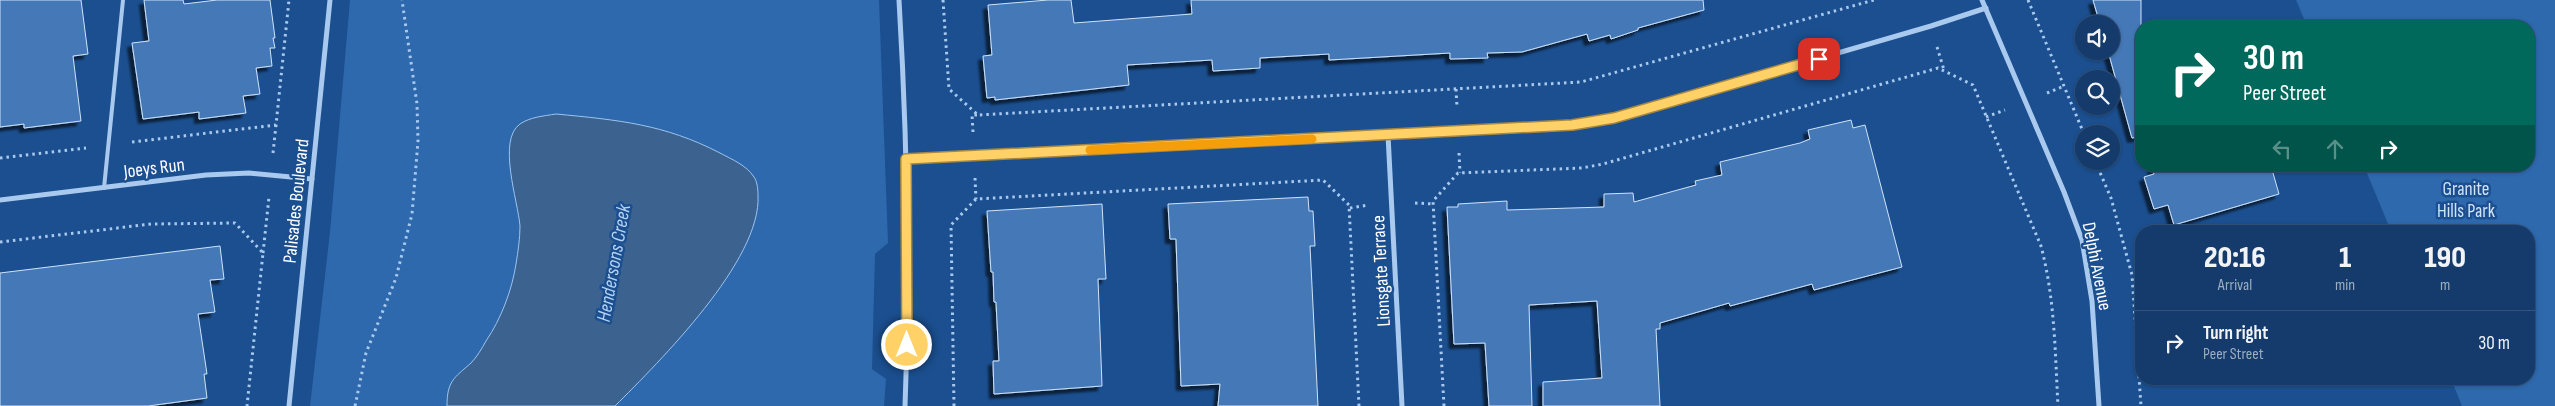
<!DOCTYPE html>
<style>
body{margin:0;font-family:"Sofia Sans Condensed",sans-serif;background:#1d4271;color:#f1f3f6;height:100vh;display:flex;flex-direction:column;font-size:19px;white-space:nowrap}
*{box-sizing:border-box;margin:0}
p{font-size:16px;color:#9dadc1}
.icon{flex:none;width:28px;height:28px;fill:none;stroke:currentColor;stroke-width:2;stroke-linecap:round;stroke-linejoin:round}
.map{position:relative;flex:1;overflow:hidden}
.details{position:absolute;left:2135px;top:225px;width:400px;height:160px;display:flex;flex-direction:column;background:#143b6b;border-radius:20px;box-shadow:0 1px 4px #0004,0 0 0 1px #33557e}
.details>*{flex:none}
.banner{position:absolute;left:2135px;top:20px;width:400px;height:152px;border-radius:20px;box-shadow:0 1px 4px #0004,0 0 0 1px #33557e;background:#00695c;color:#fff;overflow:hidden}
.buttons{position:absolute;left:2075px;top:15px;display:grid;gap:10px}
.buttons a{display:grid;place-items:center;width:45px;height:45px;border-radius:50%;background:#143b6b;box-shadow:0 1px 4px #0004,0 0 0 1px #33557e;font-size:25px}
.pin{position:absolute;display:grid;place-items:center;width:42px;height:42px;color:#fff;margin:-21px;border-radius:10px;box-shadow:0 2px 8px #0006}
.me{position:absolute;width:55px;margin:-28px;rotate:0deg;stroke-linejoin:round;filter:drop-shadow(0 0 4px #0008)}
.turn{display:flex;align-items:center;gap:18px;height:105px;padding:0 25px;font-size:22px}
.turn .icon{width:65px;height:65px;stroke-width:2.5}
.turn b{display:block;font-size:35px;line-height:42px}
.lanes{display:flex;align-items:center;height:48px;padding:0 25px;background:#0003;justify-content:center;gap:25px;direction:ltr}
.lanes .off{opacity:.35}
.eta{display:flex;justify-content:space-evenly;align-items:center;height:85px;text-align:center}
.eta b{font-size:30px;font-weight:800;line-height:35px}
ul{padding:0;list-style:none}
li{display:flex;align-items:center;gap:15px;height:65px;padding:0 25px;border-top:1px solid #33557e}
li div{flex:1}
li b{display:block;font-size:19px}
li em{font-style:normal}
.map>svg:first-child{display:block}
.green{fill:#2e69ad}
.water{fill:#3c6290;stroke:#9cc4f0}
.building{fill:#4478b7;stroke:#cfe3fa;filter:url(#shadow)}
.lines{fill:none;stroke-linecap:round;stroke-linejoin:round}
.path{stroke:#a9c9ee;stroke-width:3;stroke-dasharray:2.5 4;stroke-linecap:butt}
.service{stroke:#a9c9ee;stroke-width:4}
.minor{stroke:#a9c9ee;stroke-width:5}
.route-casing{stroke:#a68842;stroke-width:12}
.route{stroke:#ffd166;stroke-width:9}
.slow{stroke:#f59e0b;stroke-width:9}
.labels{text-anchor:middle;stroke-width:5;stroke-linejoin:round;paint-order:stroke}
.street-label{font-size:19px;fill:#fff;stroke:#1b4f8f}
.park-label{font-size:19px;fill:#cfe3fa;stroke:#1b4f8f}
.water-label{font-size:20px;font-style:italic;fill:#b5d3f5;stroke:#1b4f8f}
</style>
<div class="map">
<svg width="2555" height="406" viewBox="0 0 2555 406">
<defs>
<filter id="shadow"><feDropShadow dx="-4.5" dy="4.5" stdDeviation="1" flood-color="#0009"/></filter>
</defs>
<rect width="100%" height="100%" fill="#1b4f8f"/>
<!-- green -->
<g class="green">
<path d="M 350,0 L 879,0 L 888,243 L 875,254 L 872,369 L 886,379 L 884,406 L 310,406 L 330,232 Z"/>
<path d="M 2296,0 L 2555,0 L 2555,406 L 2462,406 L 2451,379 L 2529,379 L 2529,231 L 2391,231 L 2364,166 L 2529,166 L 2529,26 L 2307,26 Z"/>
</g>
<!-- water -->
<path class="water" d="M 556,114 C 618,120 664,124 720,153 C 733,160 746,165 754,177 C 757,181 758,189 758,195 C 762,260 659,362 615,406 L 447,406 C 447,381 454,378 471,363 C 477,357 482,348 486,341 C 501,319 512,290 516,264 C 518,252 520,238 520,226 C 518,201 497,140 520,124 C 530,117 544,116 556,114 Z"/>
<!-- building -->
<g class="building">
<path d="M 0,0 L 81,0 L 88,54 L 73,56 L 81,121 L 24,128 L 24,124 L 0,127 Z"/>
<path d="M 144,0 L 183,0 L 184,4 L 217,0 L 270,0 L 275,38 L 273,38 L 275,48 L 270,48 L 272,66 L 256,68 L 260,94 L 243,96 L 246,113 L 199,119 L 199,112 L 143,119 L 132,43 L 149,41 Z"/>
<path d="M 1048,0 L 1071,0 L 1074,23 L 1192,14 L 1191,0 L 1703,0 L 1704,10 L 1638,28 L 1638,30 L 1611,39 L 1610,35 L 1589,41 L 1587,34 L 1522,52 L 1487,53 L 1488,58 L 1450,59 L 1450,53 L 1329,60 L 1329,54 L 1260,58 L 1260,68 L 1213,71 L 1212,60 L 1127,65 L 1129,85 L 995,100 L 995,97 L 987,98 L 983,56 L 992,55 L 988,5 Z"/>
<path d="M 2093,0 L 2141,0 L 2141,136 L 2132,138 L 2108,51 L 2111,51 L 2111,24 L 2100,24 Z"/>
<path d="M 1851,120 L 1853,128 L 1865,125 L 1902,267 L 1814,290 L 1812,284 L 1730,306 L 1729,303 L 1660,323 L 1660,329 L 1656,329 L 1660,406 L 1543,406 L 1543,382 L 1602,378 L 1597,301 L 1529,305 L 1532,406 L 1489,406 L 1485,343 L 1454,344 L 1447,207 L 1458,207 L 1458,204 L 1507,201 L 1507,210 L 1604,207 L 1604,194 L 1633,193 L 1634,202 L 1696,185 L 1695,181 L 1722,175 L 1720,162 L 1800,143 L 1810,139 L 1808,130 Z"/>
<path d="M 2152,166 L 2271,166 L 2279,194 L 2174,225 L 2168,205 L 2154,209 L 2144,177 L 2154,174 Z"/>
<path d="M 1308,197 L 1309,211 L 1313,211 L 1315,246 L 1310,246 L 1318,406 L 1218,406 L 1220,384 L 1181,386 L 1176,239 L 1170,239 L 1168,204 Z"/>
<path d="M 1102,204 L 1106,279 L 1098,279 L 1102,386 L 994,394 L 993,361 L 999,361 L 996,302 L 994,302 L 993,272 L 991,272 L 987,211 Z"/>
<path d="M 220,246 L 224,279 L 210,280 L 215,312 L 198,314 L 207,374 L 204,374 L 207,398 L 148,406 L 0,406 L 0,273 Z"/>
</g>
<g class="lines">
<!-- path -->
<g class="path">
<path d="M 943,0 L 949,89 L 978,115 L 1581,82 L 1874,0"/>
<path d="M 2028,0 L 2084,134"/>
<path d="M 1937,47 L 1944,70"/>
<path d="M 1456,89 L 1457,107"/>
<path d="M 2047,93 L 2064,86"/>
<path d="M 1986,117 L 2005,110"/>
<path d="M 973,132 L 972,115 L 977,115"/>
<path d="M 132,142 L 276,125 L 289,0"/>
<path d="M 273,153 L 276,125"/>
<path d="M 1459,153 L 1460,173"/>
<path d="M 0,158 L 86,148"/>
<path d="M 2095,161 L 2111,198 L 2132,275 L 2141,406"/>
<path d="M 975,178 L 976,199"/>
<path d="M 1415,203 L 1433,204"/>
<path d="M 1350,208 L 1369,205"/>
<path d="M 0,242 L 151,224 L 235,223 L 263,253 L 247,406"/>
<path d="M 263,253 L 269,197"/>
<path d="M 355,406 L 366,353 L 396,278 L 412,214 L 418,141 L 417,104 L 402,0"/>
<path d="M 954,406 L 951,225 L 976,199 L 1323,180 L 1349,205 L 1359,406"/>
<path d="M 1444,406 L 1433,201 L 1458,173 L 1582,168 L 1603,164 L 1938,68 L 1973,85 L 2041,246 C 2055,299 2055,352 2058,406"/>
</g>
<!-- service -->
<path class="service" d="M 104,188 L 123,0"/>
<!-- minor -->
<g class="minor">
<path d="M 899,0 C 907,135 910,271 905,406"/>
<path d="M 1982,0 L 2064,192 L 2082,240 L 2092,301 L 2099,406"/>
<path d="M 1388,135 L 1402,406"/>
<path d="M 906,159 L 1571,125 L 1614,118 L 1931,26 L 1986,8"/>
<path d="M 0,200 L 206,175 L 249,173 L 312,179"/>
<path d="M 289,406 L 330,0"/>
</g>
</g>
<g class="lines">
<!-- route casing -->
<g class="route-casing">
<path id="route" d="M 907,345 L 906,159 L 1572,125 L 1614,118 L 1819,59"/>
</g>
<!-- route -->
<use href="#route" class="route"/>
<!-- slow -->
<path class="slow" d="M 1090,150 L 1312,139"/>
</g>
<g class="labels">
<!-- street labels -->
<g class="street-label">
<text transform="translate(154 167) rotate(-7)" y="7">Joeys Run</text>
<text transform="translate(295 201) rotate(-84)" y="7">Palisades Boulevard</text>
<text transform="translate(2098 266) rotate(79)" y="7">Delphi Avenue</text>
<text transform="translate(1380 271) rotate(-93)" y="7">Lionsgate Terrace</text>
</g>
<!-- park labels -->
<g class="park-label">
<text x="2466" y="195">Granite<tspan x="2466" dy="22">Hills Park</tspan></text>
</g>
<!-- water labels -->
<g class="water-label">
<text transform="translate(613 263) rotate(-80)" y="7">Hendersons Creek</text>
</g>
</g>
</svg>
<div class="buttons">
<a><svg class="icon" aria-label="sound" viewBox="0 0 24 24"><path d="M4 9h4l5-4v14l-5-4H4zM17 9q2 3 0 6"/></svg></a>
<a><svg class="icon" aria-label="search" viewBox="0 0 24 24"><circle cx="10" cy="10" r="6"/><path d="M15 15l6 6"/></svg></a>
<a><svg class="icon" aria-label="layers" viewBox="0 0 24 24"><path d="M12 4l9 5-9 5-9-5zM3 14l9 5 9-5"/></svg></a>
</div>
<div class="pin" style="left:1819px;top:59px;background:#d93025"><svg class="icon" aria-label="arrive" viewBox="0 0 24 24"><path d="M6 21V4h12l-3 4 3 4H6"/></svg></div>
<svg class="me" style="left:907px;top:345px" viewBox="-20 -20 40 40"><circle r="17" fill="#ffd166" stroke="#fff" stroke-width="3"/><path d="M0-11L8 9 0 5-8 9z" fill="#fff"/></svg>
<div class="banner">
<div class="turn"><svg class="icon" aria-label="right" viewBox="0 0 24 24"><path d="M7 20v-9h11M14 6l5 5-5 5"/></svg><div><b>30 m</b>Peer Street</div></div>
<div class="lanes"><svg class="icon off" aria-label="left" viewBox="0 0 24 24"><path d="M17 20v-9H6M10 6l-5 5 5 5"/></svg><svg class="icon off" aria-label="ahead" viewBox="0 0 24 24"><path d="M12 20V5M6 11l6-6 6 6"/></svg><svg class="icon" aria-label="right" viewBox="0 0 24 24"><path d="M7 20v-9h11M14 6l5 5-5 5"/></svg></div>
</div>
<section class="details">
<div class="eta">
<div><b>20:16</b><p>Arrival</p></div>
<div><b>1</b><p>min</p></div>
<div><b>190</b><p>m</p></div>
</div>
<ul>
<li><svg class="icon" aria-label="right" viewBox="0 0 24 24"><path d="M7 20v-9h11M14 6l5 5-5 5"/></svg><div><b>Turn right</b><p>Peer Street</p></div><em>30 m</em></li>
</ul>
</section>
</div>
